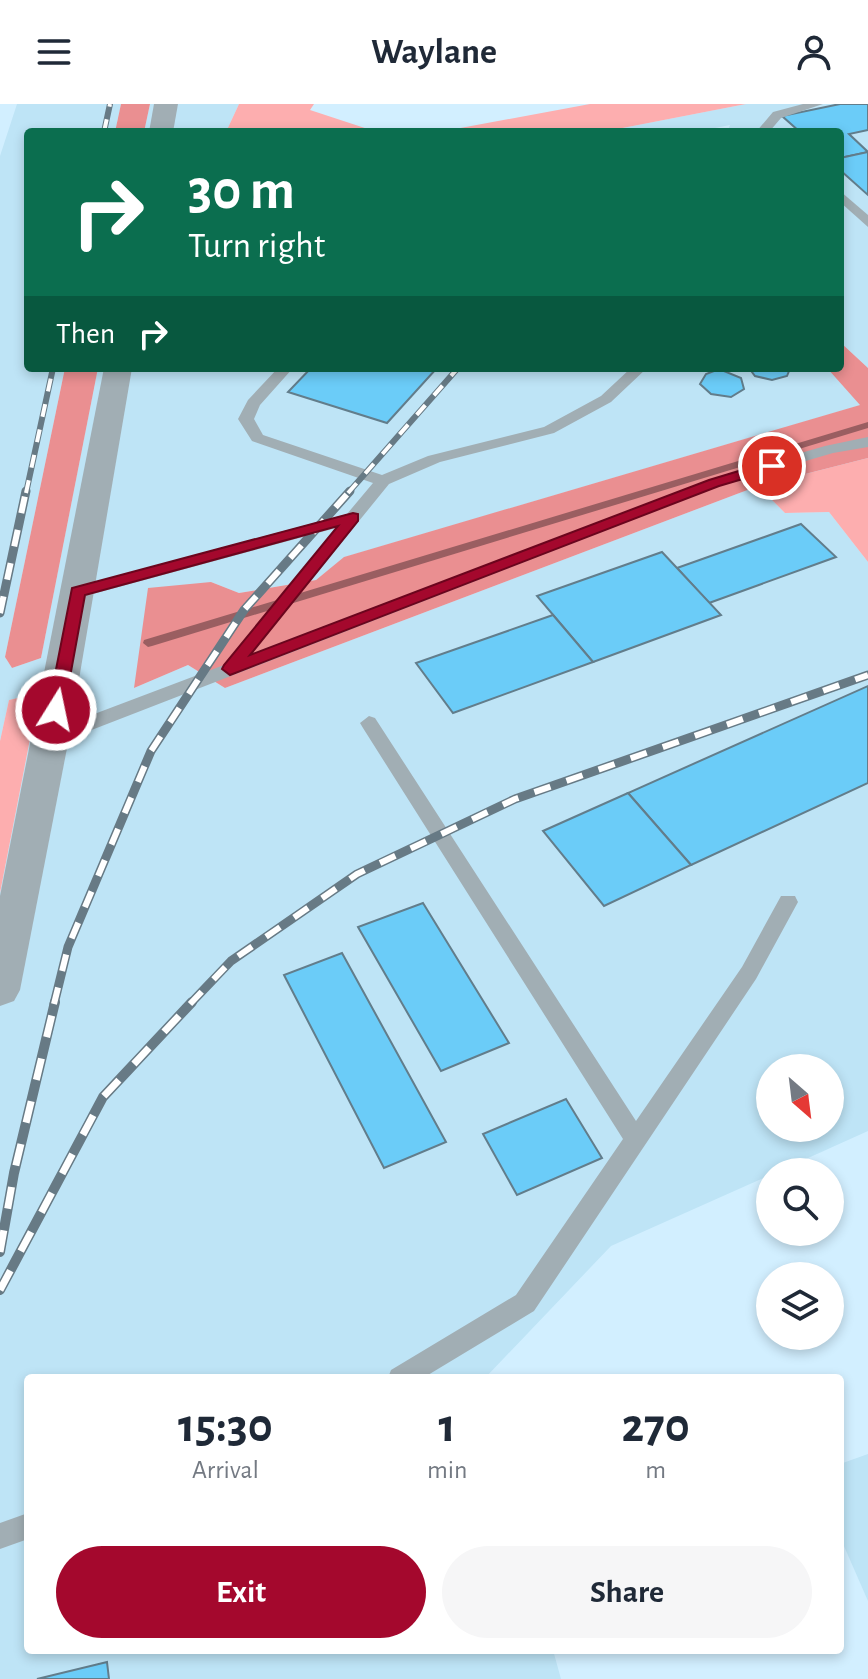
<!DOCTYPE html>
<style>
body{margin:0;font-family:"Alegreya Sans",sans-serif;background:#f6f6f7;color:#1f2937;height:100vh;display:flex;flex-direction:column;font-size:30px;white-space:nowrap}
*{box-sizing:border-box;margin:0}
p{font-size:26px;color:#747a83}
.icon{flex:none;width:44px;height:44px;fill:none;stroke:currentColor;stroke-width:2;stroke-linecap:round;stroke-linejoin:round}
.map{position:relative;flex:1;overflow:hidden}
.details{position:absolute;left:24px;top:1270px;width:820px;height:280px;display:flex;flex-direction:column;background:#fff;border-radius:8px;box-shadow:0 4px 12px #0003}
.details>*{flex:none}
.top-card{position:absolute;left:24px;top:24px;width:820px;height:244px;border-radius:8px;box-shadow:0 4px 12px #0003;background:#0b6e4f;color:#fff;overflow:hidden}
.needle{width:52px;rotate:152deg}
.tools{position:absolute;left:756px;top:950px;display:grid;gap:16px}
.tools a{display:grid;place-items:center;width:88px;height:88px;border-radius:50%;background:#fff;box-shadow:0 4px 12px #0003;font-size:40px}
.pin{position:absolute;display:grid;place-items:center;width:68px;height:68px;color:#fff;margin:-34px;border:4px solid #fff;border-radius:50%;box-shadow:0 2px 8px #0007}
.me{position:absolute;width:88px;margin:-44px;rotate:10deg;stroke-linejoin:round;filter:drop-shadow(0 0 6px #0008)}
.turn{display:flex;align-items:center;gap:28px;height:168px;padding:0 32px;font-size:36px}
.turn .icon{width:104px;height:104px;stroke-width:2.5}
.turn b{display:block;font-size:56px;line-height:68px}
.then{display:flex;align-items:center;height:76px;padding:0 32px;background:#0003;gap:16px;font-size:30px}
.eta{display:flex;justify-content:space-evenly;align-items:center;height:136px;text-align:center}
.eta b{font-size:48px;font-weight:700;line-height:56px}
.button{display:flex;gap:16px;margin-top:auto;padding:16px 32px}
.button a{flex:1;height:92px;border-radius:48px;background:#a4082d;color:#fff;font-size:32px;font-weight:700;line-height:92px;text-align:center}
.button a+a{background:#f6f6f7;color:#1f2937}
header{display:flex;justify-content:space-between;align-items:center;height:104px;padding:0 32px;background:#fff;font-size:36px;font-weight:700}
.map>svg:first-child{display:block}
.built{fill:#bee4f6;fill-rule:evenodd}
.green{fill:#fdaeaf}
.forest{fill:#ea8f91}
.lines{fill:none;stroke-linecap:round;stroke-linejoin:round}
.stream{fill:#9a5e61;fill-rule:evenodd}
.building{fill:#6bccf8;stroke:#627d8b;stroke-width:2}
.lane{fill:#a1aeb4;fill-rule:evenodd}
.street{fill:#a1aeb4;fill-rule:evenodd}
.rail-far2-casing{stroke:#677a85;stroke-width:6}
.rail-far1-casing{stroke:#677a85;stroke-width:9}
.rail-casing{stroke:#677a85;stroke-width:10}
.rail-far2{stroke:#fff;stroke-width:4;stroke-dasharray:13;stroke-linecap:butt}
.rail-far1{stroke:#fff;stroke-width:6;stroke-dasharray:17;stroke-linecap:butt}
.rail{stroke:#fff;stroke-width:7;stroke-dasharray:22;stroke-linecap:butt}
.route{fill:#a4082d;stroke:#6b051d;stroke-width:2}
</style>
<header><svg class="icon" aria-label="menu" viewBox="0 0 24 24"><path d="M4 6h16M4 12h16M4 18h16"/></svg>Waylane<svg class="icon" aria-label="person" viewBox="0 0 24 24"><circle cx="12" cy="8" r="4"/><path d="M4 21q1-7 8-7t8 7"/></svg></header>
<div class="map">
<svg width="868" height="1575" viewBox="0 0 868 1575">
<rect width="100%" height="100%" fill="#d2efff"/>
<!-- built -->
<g class="built">
<path d="M 17,0 L 121,0 L 115,28 L 28,28 L 28,264 L 65,264 L 5,553 L 12,564 L 41,554 L 98,264 L 827,264 L 861,301 L 345,453 L 316,476 L 239,489 L 211,478 L 134,584 L 188,561 L 225,584 L 758,382 L 785,409 L 829,408 L 868,458 L 868,1027 L 777,1068 L 770,1068 L 770,1071 L 611,1142 L 485,1274 L 28,1274 L 28,1546 L 553,1546 L 561,1575 L 0,1575 L 0,789 L 39,589 L 9,596 L 0,637 L 0,52 ZM 770,964 L 830,964 L 830,1024 L 770,1024 Z"/>
<path d="M 150,0 L 239,0 L 226,28 L 144,28 Z"/>
<path d="M 746,0 L 868,0 L 868,264 L 840,238 L 840,28 L 727,28 L 730,21 L 695,28 L 602,28 Z"/>
<path d="M 868,1350 L 868,1497 L 840,1433 L 840,1360 Z"/>
</g>
<!-- green -->
<g class="green">
<path d="M 239,0 L 314,0 L 310,6 L 377,28 L 226,28 Z"/>
<path d="M 590,0 L 746,0 L 602,28 L 439,28 Z"/>
<path d="M 868,354 L 868,458 L 829,408 L 785,409 L 758,382 Z"/>
<path d="M 39,589 L 0,789 L 0,637 L 9,596 Z"/>
</g>
<!-- forest -->
<g class="forest">
<path d="M 121,0 L 150,0 L 144,28 L 115,28 Z"/>
<path d="M 840,238 L 868,264 L 868,354 L 758,382 L 225,584 L 188,561 L 134,584 L 148,484 L 211,478 L 239,489 L 316,476 L 344,453 L 860,301 L 827,264 L 840,264 Z"/>
<path d="M 65,264 L 98,264 L 41,554 L 12,564 L 5,553 Z"/>
</g>
<g class="lines">
<!-- stream -->
<path class="stream" d="M 868,318 L 868,324 L 152,542 L 148,543 L 143,539 L 144,536 Z"/>
</g>
<!-- building -->
<g class="building">
<path d="M 840,0 L 868,0 L 868,26 L 849,30 L 868,48 L 840,54 L 840,28 L 800,28 L 782,12 Z"/>
<path d="M 868,48 L 868,91 L 840,66 L 840,54 Z"/>
<path d="M 311,264 L 437,264 L 387,319 L 288,288 Z"/>
<path d="M 749,264 L 788,264 L 789,267 L 787,272 L 772,276 L 755,272 Z"/>
<path d="M 714,267 L 724,267 L 741,274 L 744,285 L 731,293 L 711,290 L 700,280 L 706,270 Z"/>
<path d="M 801,420 L 836,453 L 709,499 L 677,464 Z"/>
<path d="M 662,448 L 721,511 L 593,558 L 537,492 Z"/>
<path d="M 553,511 L 593,558 L 453,609 L 416,559 Z"/>
<path d="M 868,582 L 868,679 L 691,761 L 628,689 Z"/>
<path d="M 628,689 L 691,761 L 604,802 L 543,727 Z"/>
<path d="M 423,799 L 509,939 L 441,967 L 358,823 Z"/>
<path d="M 342,849 L 446,1038 L 384,1064 L 284,871 Z"/>
<path d="M 566,995 L 602,1054 L 517,1091 L 483,1030 Z"/>
<path d="M 107,1558 L 109,1575 L 37,1575 Z"/>
</g>
<g class="lines">
<!-- lane -->
<g class="lane">
<path d="M 803,0 L 823,0 L 781,14 L 769,28 L 756,28 L 773,8 Z"/>
<path d="M 840,87 L 868,111 L 868,123 L 840,98 Z"/>
<path d="M 278,264 L 293,264 L 260,301 L 254,315 L 263,331 L 382,371 L 428,352 L 544,323 L 601,292 L 631,264 L 647,264 L 611,298 L 554,329 L 440,358 L 389,380 L 251,550 L 708,376 L 825,342 L 868,333 L 868,343 L 833,349 L 720,382 L 58,639 L 44,639 L 42,634 L 44,629 L 224,561 L 336,424 L 78,494 L 72,492 L 69,488 L 72,484 L 347,410 L 373,379 L 252,337 L 238,315 L 248,296 Z"/>
<path d="M 369,612 L 375,614 L 636,1017 L 742,863 L 781,792 L 795,792 L 798,798 L 756,875 L 534,1207 L 423,1274 L 388,1274 L 391,1266 L 516,1191 L 623,1035 L 363,624 L 360,619 Z"/>
<path d="M 28,1409 L 28,1435 L 0,1445 L 0,1419 Z"/>
</g>
<!-- street -->
<g class="street">
<path d="M 154,0 L 178,0 L 173,28 L 149,28 Z"/>
<path d="M 104,264 L 132,264 L 69,634 L 20,886 L 14,897 L 0,902 L 0,792 Z"/>
</g>
<!-- rail-far2 casing -->
<g class="rail-far2-casing">
<g id="rail-far2">
<path d="M 104,28 L 110,0"/>
<path d="M 26,389 L 53,264"/>
<path d="M 348,389 L 458,264"/>
</g>
</g>
<!-- rail-far1 casing -->
<g class="rail-far1-casing">
<g id="rail-far1">
<path d="M 0,509 L 26,387"/>
<path d="M 54,900 L 68,843 L 151,647 L 244,506 L 350,387"/>
<path d="M 190,900 L 231,857 L 357,770 L 515,695 L 868,571"/>
</g>
</g>
<!-- rail casing -->
<g class="rail-casing">
<g id="rail">
<path d="M 0,1148 L 14,1069 L 55,898"/>
<path d="M 0,1186 L 103,993 L 192,898"/>
</g>
</g>
<!-- rail-far2 -->
<use href="#rail-far2" class="rail-far2"/>
<!-- rail-far1 -->
<use href="#rail-far1" class="rail-far1"/>
<!-- rail -->
<use href="#rail" class="rail"/>
</g>
<!-- route -->
<path class="route" d="M 772,357 L 777,359 L 777,365 L 719,382 L 230,571 L 222,565 L 224,561 L 338,422 L 85,491 L 64,606 L 56,612 L 48,606 L 72,484 L 353,409 L 358,410 L 358,417 L 250,551 L 709,376 Z"/>
</svg>
<div class="tools">
<a><svg class="needle" viewBox="-14 -14 28 28"><path d="M0-13l5 13h-10z" fill="#e53935"/><path d="M0 13l5-13h-10z" fill="#747a83"/></svg></a>
<a><svg class="icon" aria-label="search" viewBox="0 0 24 24"><circle cx="10" cy="10" r="6"/><path d="M15 15l6 6"/></svg></a>
<a><svg class="icon" aria-label="layers" viewBox="0 0 24 24"><path d="M12 4l9 5-9 5-9-5zM3 14l9 5 9-5"/></svg></a>
</div>
<div class="pin" style="left:772px;top:362px;background:#d93025"><svg class="icon" aria-label="arrive" viewBox="0 0 24 24"><path d="M6 21V4h12l-3 4 3 4H6"/></svg></div>
<svg class="me" style="left:56px;top:606px" viewBox="-20 -20 40 40"><circle r="17" fill="#a4082d" stroke="#fff" stroke-width="3"/><path d="M0-11L8 9 0 5-8 9z" fill="#fff"/></svg>
<div class="top-card">
<div class="turn"><svg class="icon" aria-label="right" viewBox="0 0 24 24"><path d="M7 20v-9h11M14 6l5 5-5 5"/></svg><div><b>30 m</b>Turn right</div></div>
<div class="then">Then<svg class="icon" aria-label="right" viewBox="0 0 24 24"><path d="M7 20v-9h11M14 6l5 5-5 5"/></svg></div>
</div>
<section class="details">
<div class="eta">
<div><b>15:30</b><p>Arrival</p></div>
<div><b>1</b><p>min</p></div>
<div><b>270</b><p>m</p></div>
</div>
<div class="button"><a>Exit</a><a>Share</a></div>
</section>
</div>
